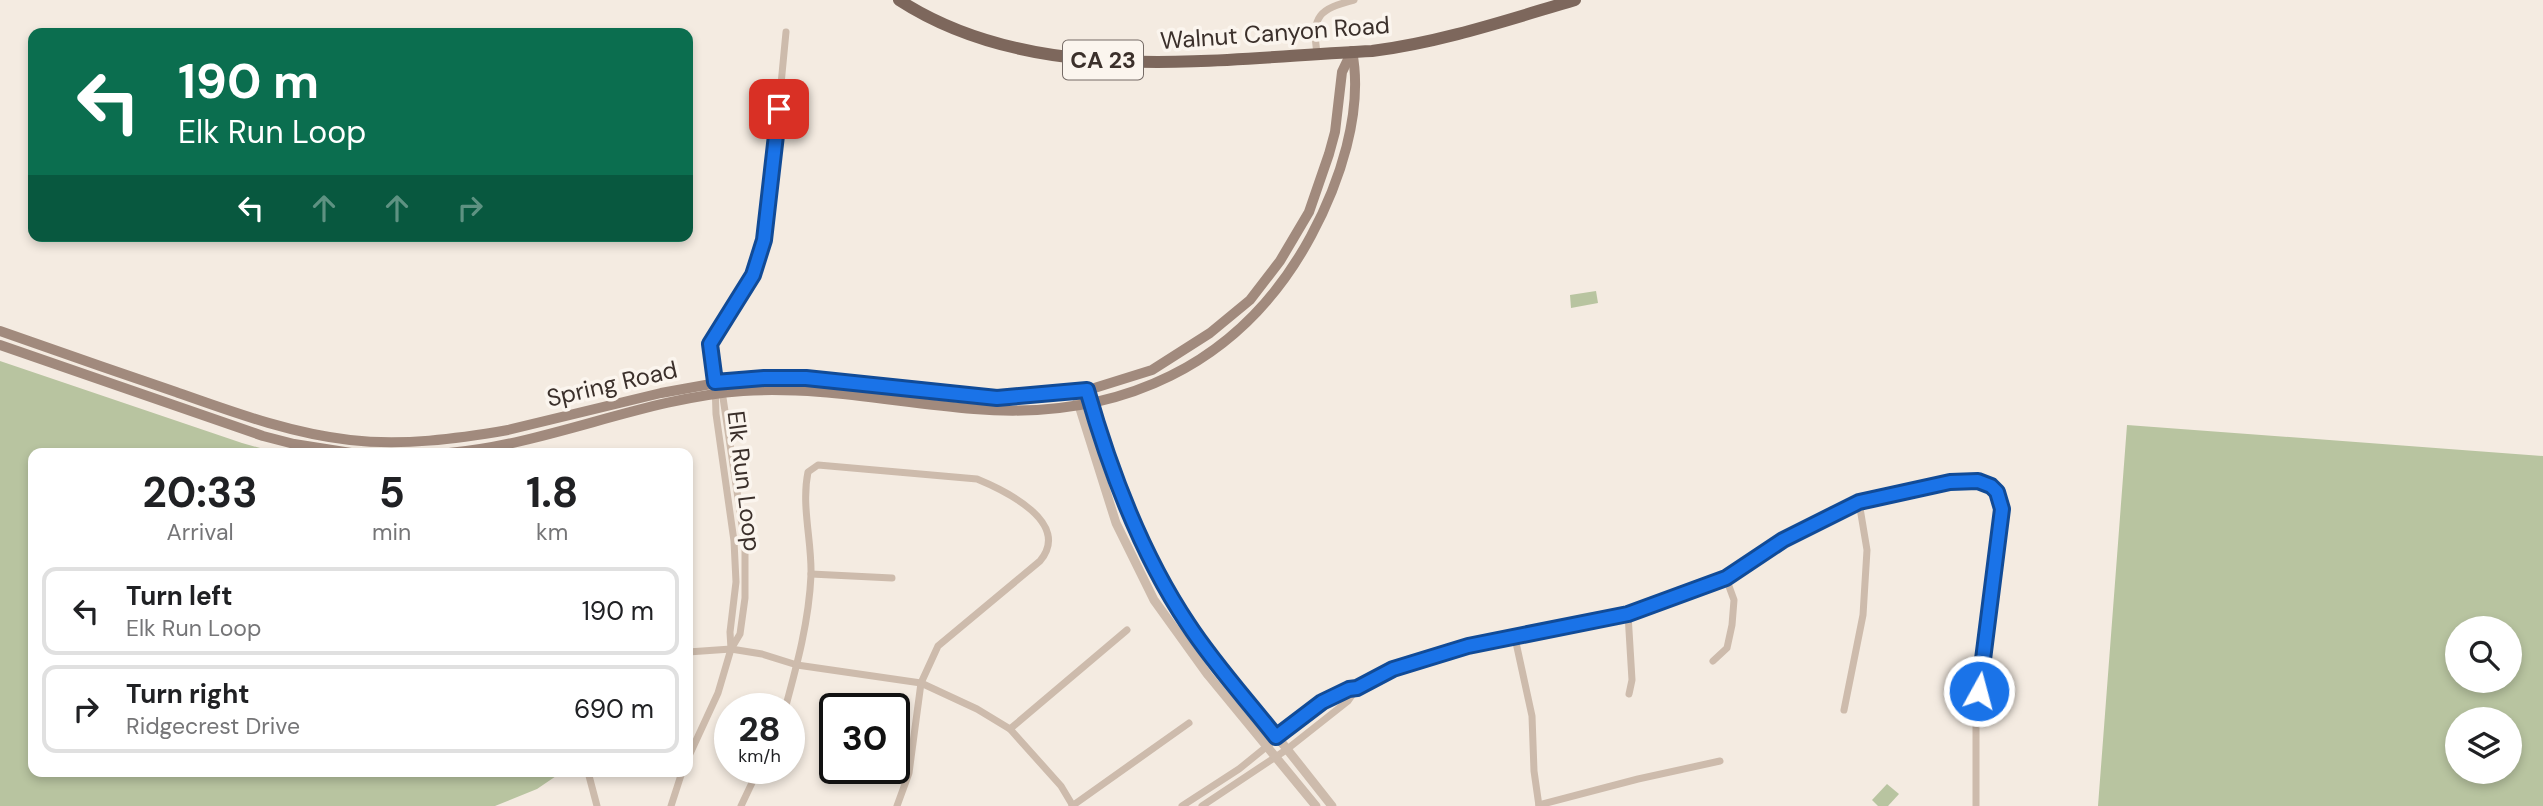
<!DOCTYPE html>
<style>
body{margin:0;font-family:"DM Sans",sans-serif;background:#f2f2f2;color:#202124;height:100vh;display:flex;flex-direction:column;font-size:26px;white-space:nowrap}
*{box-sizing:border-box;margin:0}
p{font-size:23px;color:#757577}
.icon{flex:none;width:38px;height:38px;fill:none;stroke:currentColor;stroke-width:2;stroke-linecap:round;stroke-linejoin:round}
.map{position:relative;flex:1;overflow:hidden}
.side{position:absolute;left:28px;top:448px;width:665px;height:329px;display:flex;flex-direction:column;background:#fff;border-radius:14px;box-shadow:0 4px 10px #0003}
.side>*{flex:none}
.guide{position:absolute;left:28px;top:28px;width:665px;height:214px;border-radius:14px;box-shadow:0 4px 10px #0003;background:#0b6e4f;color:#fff;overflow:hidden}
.controls{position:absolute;left:2445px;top:616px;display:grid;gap:14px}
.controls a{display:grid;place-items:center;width:77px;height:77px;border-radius:50%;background:#fff;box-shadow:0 4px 10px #0003;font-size:35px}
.speed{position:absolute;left:714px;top:693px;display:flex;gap:14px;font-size:35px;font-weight:700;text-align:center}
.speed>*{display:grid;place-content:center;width:91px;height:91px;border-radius:50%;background:#fff;box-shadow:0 4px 10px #0003;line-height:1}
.speed small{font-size:18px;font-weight:400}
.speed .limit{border:4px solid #111;border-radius:10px;background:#fff;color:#111}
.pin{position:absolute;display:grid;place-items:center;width:60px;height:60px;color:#fff;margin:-30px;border-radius:14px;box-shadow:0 4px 10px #0006}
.me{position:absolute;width:77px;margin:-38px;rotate:7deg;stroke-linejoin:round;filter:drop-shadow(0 0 5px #0008)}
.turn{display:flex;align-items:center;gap:24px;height:147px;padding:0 35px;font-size:32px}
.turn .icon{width:91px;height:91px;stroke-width:2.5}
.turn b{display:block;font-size:49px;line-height:60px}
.lanes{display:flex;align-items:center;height:66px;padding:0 35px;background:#0003;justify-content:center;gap:35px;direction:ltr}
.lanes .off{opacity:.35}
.eta{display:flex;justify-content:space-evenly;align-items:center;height:119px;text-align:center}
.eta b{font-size:42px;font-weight:700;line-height:49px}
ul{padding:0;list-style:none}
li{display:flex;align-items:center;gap:21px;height:88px;margin:0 14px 10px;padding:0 21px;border:4px solid #e0e0e0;border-radius:14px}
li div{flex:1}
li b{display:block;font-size:26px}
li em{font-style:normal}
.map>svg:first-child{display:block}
.green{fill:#b8c4a0;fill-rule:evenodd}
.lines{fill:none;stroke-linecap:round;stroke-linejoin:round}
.minor{stroke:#cdbbac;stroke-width:7}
.tertiary{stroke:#cdbbac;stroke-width:9}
.secondary{stroke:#a18a7d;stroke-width:10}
.primary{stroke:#7d675c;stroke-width:12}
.route-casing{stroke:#114b97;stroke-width:18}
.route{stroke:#1a73e8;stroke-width:12}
.labels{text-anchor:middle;stroke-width:7;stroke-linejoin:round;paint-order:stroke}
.shield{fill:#fbf5ee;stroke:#756b66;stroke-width:2}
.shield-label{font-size:23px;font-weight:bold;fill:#3b302b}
.street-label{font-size:24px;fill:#3b302b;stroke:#fbf5ee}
</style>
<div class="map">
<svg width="2543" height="806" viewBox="0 0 2543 806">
<rect width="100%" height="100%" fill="#f4ebe1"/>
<!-- green -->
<g class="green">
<path d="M 1596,291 L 1598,303 L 1571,308 L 1570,295 Z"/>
<path d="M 0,361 L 242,443 L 278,453 L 33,453 L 33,772 L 562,772 L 537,789 L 495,806 L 0,806 Z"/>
<path d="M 2127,425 L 2543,456 L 2543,806 L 2098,806 ZM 2457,628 L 2510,628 L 2510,681 L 2457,681 ZM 2457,719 L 2510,719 L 2510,772 L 2457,772 Z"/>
<path d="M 1887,784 L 1899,794 L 1888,806 L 1878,806 L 1872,800 Z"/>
</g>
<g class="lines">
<!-- minor -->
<g class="minor">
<path d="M 1317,53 C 1311,15 1320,9 1354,0"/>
<path d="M 811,574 L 892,578"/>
<path d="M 1628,614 L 1632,680 L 1629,694"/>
<path d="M 1515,638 L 1532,716 L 1534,771 L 1539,806"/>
<path d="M 731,649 L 730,632 L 736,582 L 734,541 L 716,414 L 715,382 L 710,343 L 753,275 L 764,240 L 771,189 L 786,32"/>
<path d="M 688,652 L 731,649 L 762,654 L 797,665 L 921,683 L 977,709 L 1010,729 L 1061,786 L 1073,806"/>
<path d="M 1713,661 L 1727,648 L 1732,625 L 1734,600 L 1726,578"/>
<path d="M 785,709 C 797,665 809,621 811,575 C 812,541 801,506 808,472 L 818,465 L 977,479 C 1006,491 1072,523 1040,561 L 938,646 L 921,683 L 909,773 L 897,806"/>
<path d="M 1844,710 L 1863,615 L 1867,550 L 1859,502"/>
<path d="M 1010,729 L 1127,630"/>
<path d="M 688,758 L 718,693 L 731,649 L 740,634 L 745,598 L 745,545 L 722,391"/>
<path d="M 588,772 L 597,806"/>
<path d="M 1539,805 L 1638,779 L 1720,761"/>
<path d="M 671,806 L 682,772"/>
<path d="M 741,806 L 759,768"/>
<path d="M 1072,806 L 1189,723"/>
<path d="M 1182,806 L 1239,769 L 1322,702 L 1349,689 L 1357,688 L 1393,669 L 1468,646 L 1628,614 L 1726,578 L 1783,540 L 1859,502 L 1950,482 L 1978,481 L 1991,486 L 1997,492 L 2002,509 L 1976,717 L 1976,806"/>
<path d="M 1202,806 L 1286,750 L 1348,701 L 1357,688"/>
</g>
<!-- tertiary -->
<g class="tertiary">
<path d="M 1075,393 L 1116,523 L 1154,600 L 1208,675 L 1316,806"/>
<path d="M 1089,396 L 1115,477 L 1144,546 L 1188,624 L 1332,806"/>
</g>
<!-- secondary -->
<g class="secondary">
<path d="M 0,331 C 59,352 117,372 176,392 C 233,412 289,433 350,440 C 403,446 456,439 508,430 L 661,393 L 739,379 L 806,378 L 997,398 L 1088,390 L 1152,370 L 1210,333 L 1250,300 L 1280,261 L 1309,212 L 1329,154 L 1335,132 L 1342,72 L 1352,51"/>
<path d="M 0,345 L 263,436 L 294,444 L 351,453"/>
<path d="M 449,453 C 549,444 644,398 743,391 C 821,386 897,403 974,409 C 1119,421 1241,366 1311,236 C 1339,184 1364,112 1352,51"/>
</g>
<!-- primary -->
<path class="primary" d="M 899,0 C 1036,89 1218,58 1372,51 C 1442,42 1507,20 1575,0"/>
</g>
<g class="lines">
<!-- route casing -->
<g class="route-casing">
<path id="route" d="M 779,109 L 764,240 L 753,275 L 710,344 L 715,382 L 764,378 L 806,378 L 997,398 L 1087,390 C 1110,471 1141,554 1188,624 C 1214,664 1247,700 1276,737 L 1322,702 L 1349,689 L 1357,688 L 1393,669 L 1468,646 L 1628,614 L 1726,578 L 1783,540 L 1859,502 L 1950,482 L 1978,481 L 1991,486 L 1997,492 L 2002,509 L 1979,691"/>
</g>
<!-- route -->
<use href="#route" class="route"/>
</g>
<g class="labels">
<!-- shield labels -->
<rect class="shield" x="1063" y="40.5" width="80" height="39" rx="5"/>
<g class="shield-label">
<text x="1103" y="68">CA 23</text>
</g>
<!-- street labels -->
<g class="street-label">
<text transform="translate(1275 33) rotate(-4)" y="8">Walnut Canyon Road</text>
<text transform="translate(612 384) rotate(-13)" y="8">Spring Road</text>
<text transform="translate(744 481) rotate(83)" y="8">Elk Run Loop</text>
</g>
</g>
</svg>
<div class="controls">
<a><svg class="icon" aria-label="search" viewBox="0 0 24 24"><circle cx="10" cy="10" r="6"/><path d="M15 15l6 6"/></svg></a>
<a><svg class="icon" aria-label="layers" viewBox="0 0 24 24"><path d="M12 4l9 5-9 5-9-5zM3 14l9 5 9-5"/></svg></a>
</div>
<div class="speed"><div>28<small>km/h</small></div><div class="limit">30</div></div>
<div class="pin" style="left:779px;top:109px;background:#d93025"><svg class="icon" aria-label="arrive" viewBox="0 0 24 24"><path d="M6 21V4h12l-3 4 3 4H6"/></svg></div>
<svg class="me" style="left:1979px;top:691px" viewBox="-20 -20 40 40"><circle r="17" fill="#1a73e8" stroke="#fff" stroke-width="3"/><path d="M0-11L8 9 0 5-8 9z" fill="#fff"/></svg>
<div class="guide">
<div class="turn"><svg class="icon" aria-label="left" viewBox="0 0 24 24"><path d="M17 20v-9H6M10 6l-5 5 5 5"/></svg><div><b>190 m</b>Elk Run Loop</div></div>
<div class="lanes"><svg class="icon" aria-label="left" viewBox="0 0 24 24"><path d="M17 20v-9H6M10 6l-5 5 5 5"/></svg><svg class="icon off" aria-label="ahead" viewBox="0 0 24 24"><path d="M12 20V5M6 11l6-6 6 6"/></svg><svg class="icon off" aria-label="ahead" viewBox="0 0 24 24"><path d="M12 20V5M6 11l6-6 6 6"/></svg><svg class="icon off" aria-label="right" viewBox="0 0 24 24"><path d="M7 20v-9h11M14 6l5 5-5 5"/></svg></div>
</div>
<section class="side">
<div class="eta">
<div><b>20:33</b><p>Arrival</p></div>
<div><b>5</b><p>min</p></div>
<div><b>1.8</b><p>km</p></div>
</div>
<ul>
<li><svg class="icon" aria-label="left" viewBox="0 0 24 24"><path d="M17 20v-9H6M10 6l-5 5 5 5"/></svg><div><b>Turn left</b><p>Elk Run Loop</p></div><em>190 m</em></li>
<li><svg class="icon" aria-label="right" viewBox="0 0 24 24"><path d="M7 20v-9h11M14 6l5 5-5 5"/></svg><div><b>Turn right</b><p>Ridgecrest Drive</p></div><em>690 m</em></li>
</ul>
</section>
</div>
